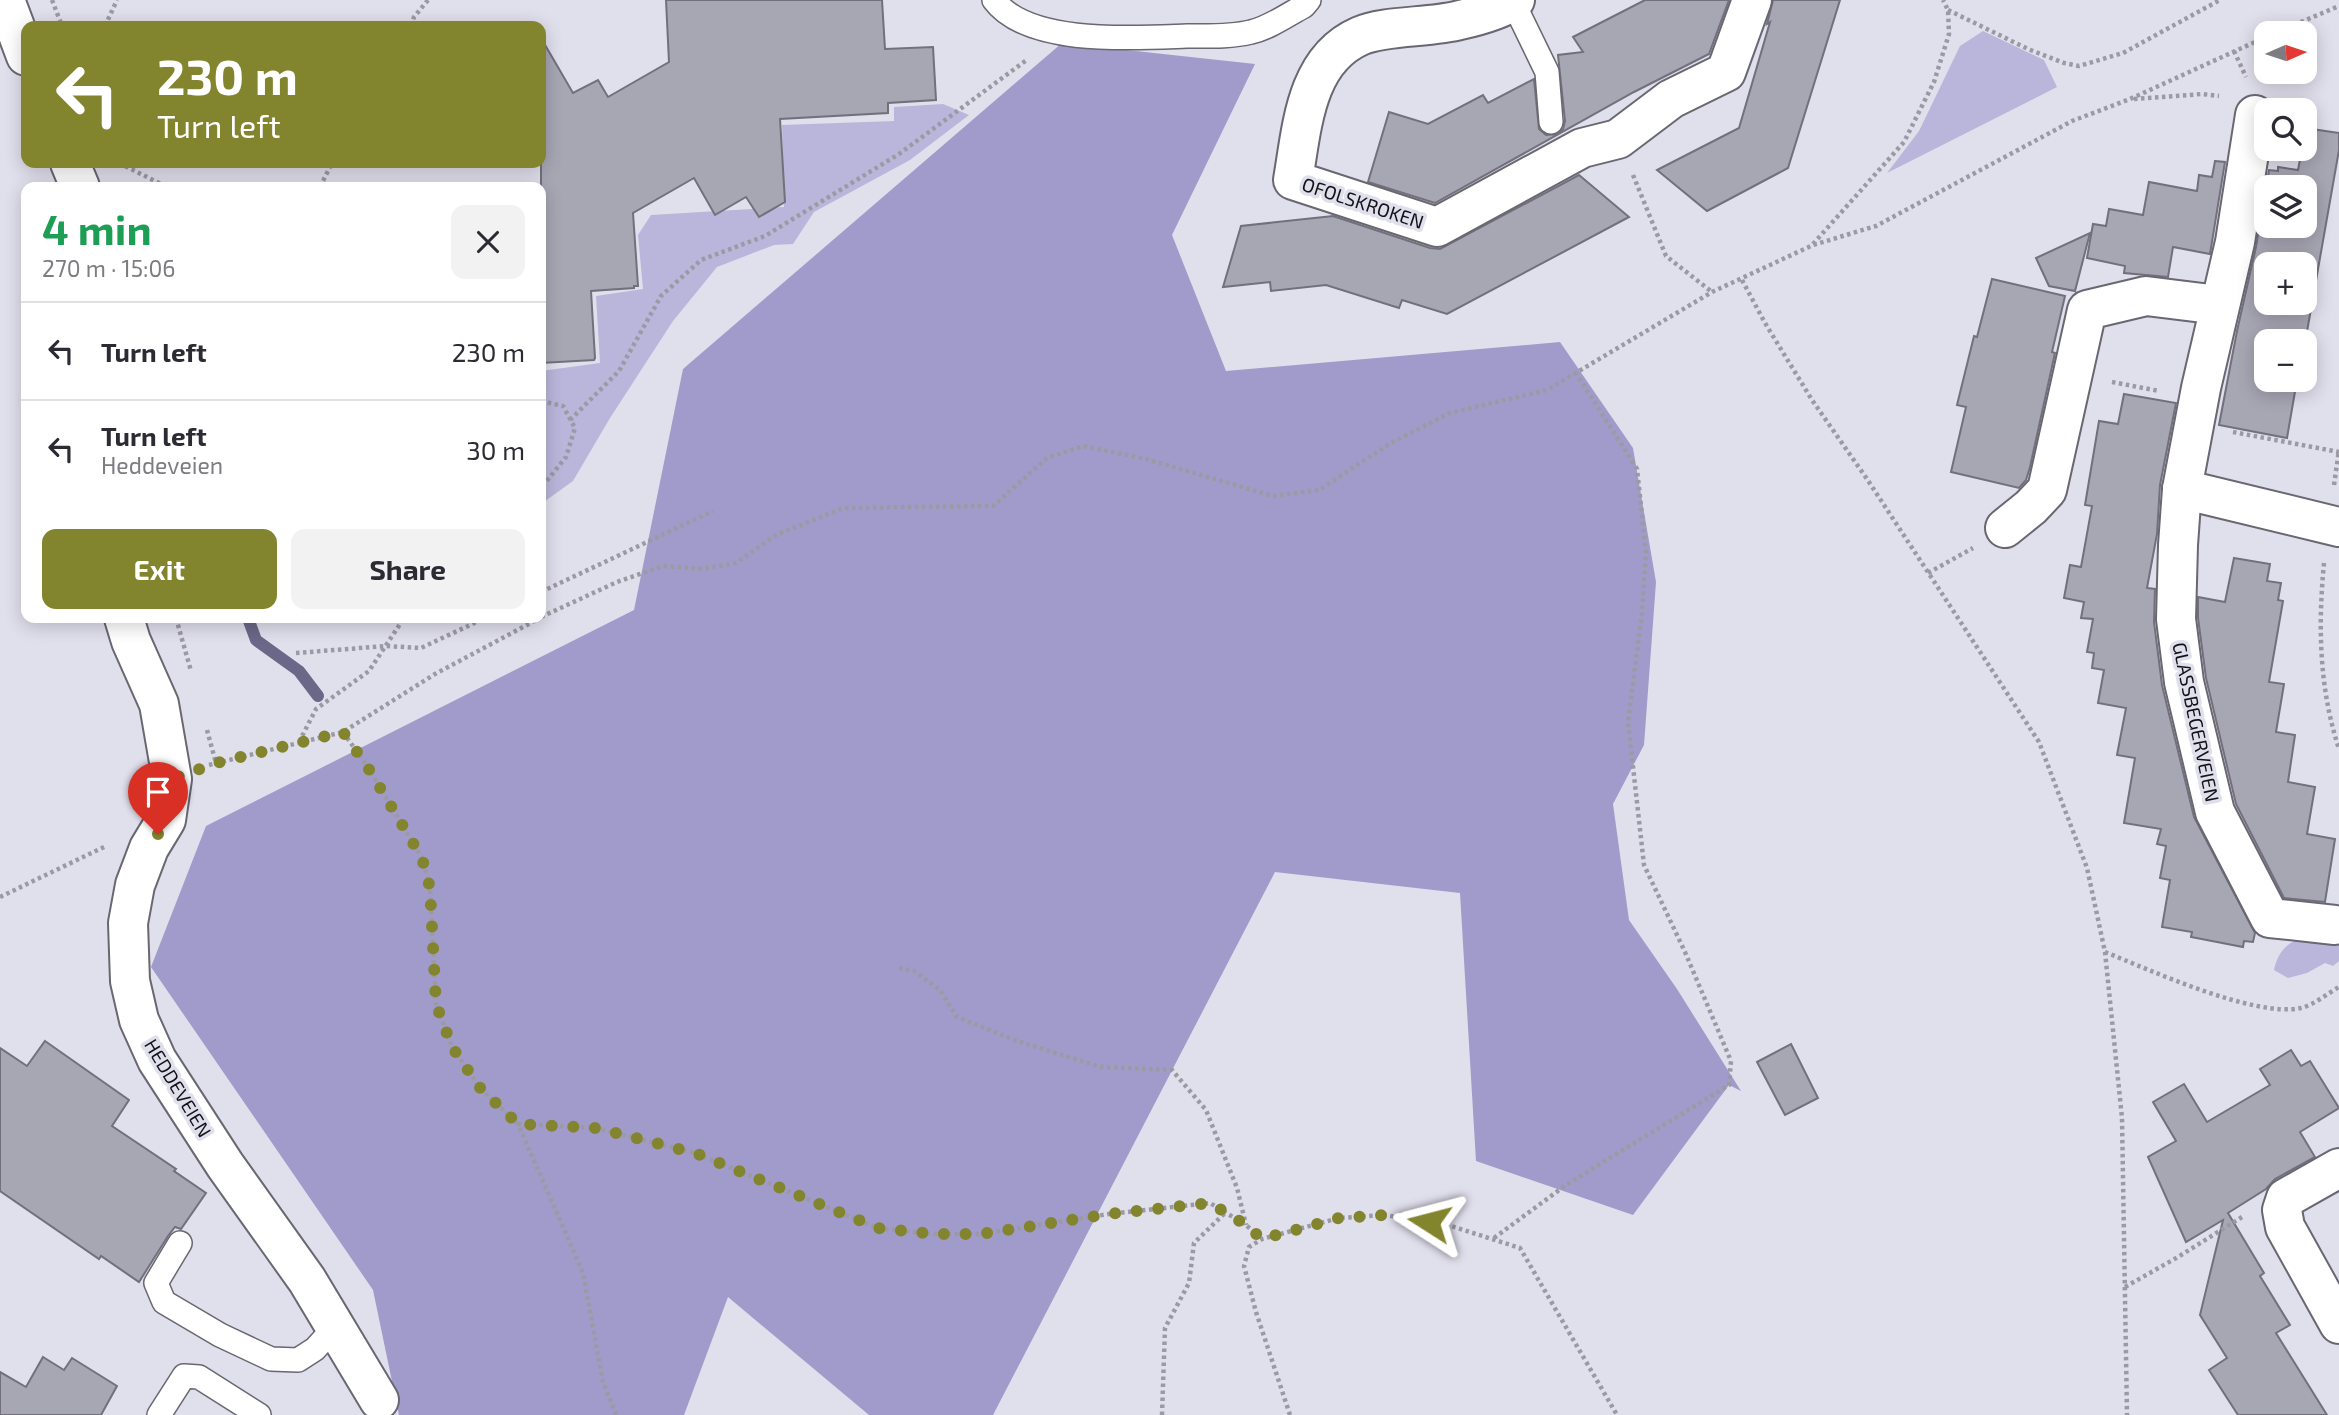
<!DOCTYPE html>
<meta charset="utf-8">
<style>
body{margin:0;font-family:"Exo 2",sans-serif;background:#f2f2f3;color:#2b2b33;height:100vh;display:flex;flex-direction:column;font-size:26px;white-space:nowrap}
*{box-sizing:border-box;margin:0}
p{font-size:23px;color:#7c7c81}
.icon{flex:none;width:38px;height:38px;fill:none;stroke:currentColor;stroke-width:2;stroke-linecap:round;stroke-linejoin:round}
.map{position:relative;flex:1;overflow:hidden}
.drawer{position:absolute;left:21px;top:182px;width:525px;height:441px;display:flex;flex-direction:column;background:#fff;border-radius:14px;box-shadow:0 4px 18px #0003}
.drawer>*{flex:none}
.guide{position:absolute;left:21px;top:21px;width:525px;height:147px;border-radius:14px;box-shadow:0 4px 18px #0003;background:#83842e;color:#fff;overflow:hidden}
.needle{width:46px;rotate:87deg}
.tools{position:absolute;left:2254px;top:21px;display:grid;gap:14px}
.tools a{display:grid;place-items:center;width:63px;height:63px;border-radius:14px;background:#fff;box-shadow:0 4px 18px #0003;font-size:35px}
.pin{position:absolute;display:grid;place-items:center;width:60px;height:60px;color:#fff;margin:-72px -30px;border-radius:50% 50% 50% 0;rotate:-45deg;box-shadow:0 0 7px #0007}
.pin .icon{rotate:45deg}
.me{position:absolute;width:77px;margin:-38px;rotate:279deg;stroke-linejoin:round;filter:drop-shadow(0 0 5px #0008)}
.turn{display:flex;align-items:center;gap:24px;height:147px;padding:0 21px;font-size:32px}
.turn .icon{width:91px;height:91px;stroke-width:2.5}
.turn b{display:block;font-size:49px;line-height:60px}
.round{display:grid;place-items:center;flex:none;width:74px;height:74px;border-radius:14px;background:#f2f2f3}
.summary{display:flex;align-items:center;justify-content:space-between;height:119px;padding:0 21px}
h1{font-size:42px;font-weight:700;line-height:52px;color:#1e9e55}
.button{display:flex;gap:14px;margin-top:auto;padding:14px 21px}
.button a{flex:1;height:80px;border-radius:14px;background:#83842e;color:#fff;font-size:28px;font-weight:700;line-height:80px;text-align:center}
.button a+a{background:#f2f2f3;color:#2b2b33}
ul{padding:0;list-style:none}
li{display:flex;align-items:center;gap:21px;height:98px;padding:0 21px;border-top:2px solid #e1e1e2}
li div{flex:1}
li b{display:block;font-size:26px}
li em{font-style:normal}
.map>svg:first-child{display:block}
.green{fill:#bab6db}
.forest{fill:#a09bca}
.lines{fill:none;stroke-linecap:round;stroke-linejoin:round}
.stream{stroke:#6b6788;stroke-width:12}
.building{fill:#a7a6b3;stroke:#71707c;stroke-width:2;fill-rule:evenodd}
.service-casing{stroke:#686772;stroke-width:26}
.minor-casing{stroke:#686772;stroke-width:42}
.path{stroke:#9b9aa4;stroke-width:4.5;stroke-dasharray:3.5 3.5;stroke-linecap:butt}
.service{stroke:#fff;stroke-width:23}
.minor{stroke:#fff;stroke-width:38}
.route{stroke:#83842e;stroke-width:12;stroke-dasharray:0 21.6}
.labels{text-anchor:middle;stroke-width:7;stroke-linejoin:round;paint-order:stroke}
.street-label{font-size:19px;fill:#121216;stroke:#e0dfec}
</style>
<div class="map">
<svg width="2339" height="1415" viewBox="0 0 2339 1415">
<rect width="100%" height="100%" fill="#e0dfec"/>
<!-- green -->
<g class="green">
<path d="M 1983,31 L 2044,60 L 2057,87 L 1887,173 L 1919,131 L 1960,46 Z"/>
<path d="M 943,104 L 969,115 L 910,160 L 814,212 L 793,244 L 774,245 L 717,267 L 673,321 L 610,418 L 573,481 L 541,504 L 541,371 L 600,363 L 596,296 L 643,289 L 638,235 L 651,215 L 784,207 L 782,125 L 894,121 L 894,107 Z"/>
<path d="M 2339,935 L 2339,961 L 2333,966 L 2325,963 L 2307,973 L 2288,978 L 2274,970 C 2282,933 2309,938 2339,935 Z"/>
</g>
<!-- forest -->
<path class="forest" d="M 1062,43 L 1255,64 L 1172,235 L 1226,371 L 1560,342 L 1633,448 L 1656,582 L 1644,745 L 1613,804 L 1629,920 L 1677,989 L 1741,1091 L 1729,1085 L 1633,1215 L 1476,1161 L 1460,893 L 1275,872 L 993,1415 L 869,1415 L 728,1297 L 684,1415 L 399,1415 L 373,1290 L 151,967 L 206,826 L 634,610 L 683,369 Z"/>
<g class="lines">
<!-- stream -->
<path class="stream" d="M 249,621 L 256,640 L 299,671 L 318,696"/>
</g>
<!-- building -->
<g class="building">
<path d="M 666,0 L 882,0 L 885,49 L 933,47 L 936,100 L 888,103 L 888,113 L 780,119 L 785,202 L 759,217 L 746,197 L 715,215 L 694,178 L 633,213 L 638,286 L 634,286 L 634,288 L 591,291 L 595,358 L 594,360 L 541,363 L 541,38 L 573,93 L 598,80 L 608,97 L 669,62 Z"/>
<path d="M 1645,0 L 1729,0 L 1709,54 L 1634,92 L 1435,203 L 1368,182 L 1389,112 L 1428,124 L 1483,95 L 1488,103 L 1534,79 L 1539,129 L 1546,135 L 1558,134 L 1563,129 L 1565,121 L 1558,55 L 1583,52 L 1573,37 Z"/>
<path d="M 1773,0 L 1840,0 L 1788,168 L 1707,211 L 1657,170 L 1739,128 L 1770,22 L 1767,24 Z"/>
<path d="M 2305,128 L 2339,133 L 2339,150 L 2305,343 L 2305,341 L 2266,341 L 2266,380 L 2297,380 L 2287,438 L 2219,425 L 2237,331 L 2256,247 L 2269,170 L 2278,171 L 2278,167 L 2298,170 L 2302,149 L 2305,149 ZM 2266,187 L 2305,187 L 2305,226 L 2266,226 ZM 2266,264 L 2305,264 L 2305,303 L 2266,303 Z"/>
<path d="M 2215,161 L 2225,162 L 2210,254 L 2173,247 L 2168,277 L 2124,273 L 2125,266 L 2087,258 L 2093,224 L 2106,226 L 2109,209 L 2143,215 L 2149,182 L 2197,191 L 2199,175 L 2212,177 Z"/>
<path d="M 1579,175 L 1629,217 L 1447,314 L 1402,300 L 1399,308 L 1326,285 L 1271,291 L 1270,282 L 1223,287 L 1241,226 L 1333,216 L 1430,248 L 1440,249 Z"/>
<path d="M 2090,233 L 2075,291 L 2049,286 L 2036,258 Z"/>
<path d="M 1992,279 L 2065,296 L 2052,352 L 2055,353 L 2030,467 L 2026,480 L 2019,488 L 1951,472 L 1966,407 L 1957,405 L 1974,336 L 1977,337 Z"/>
<path d="M 2124,394 L 2176,403 L 2160,485 L 2157,534 L 2147,588 L 2155,589 L 2154,622 L 2162,685 L 2194,817 L 2255,933 L 2253,942 L 2244,941 L 2243,947 L 2191,937 L 2192,932 L 2162,927 L 2170,880 L 2160,878 L 2166,846 L 2157,844 L 2161,829 L 2124,823 L 2135,758 L 2117,755 L 2126,708 L 2098,703 L 2104,670 L 2092,668 L 2094,653 L 2087,652 L 2093,619 L 2081,618 L 2084,602 L 2064,598 L 2070,565 L 2081,567 L 2092,506 L 2085,505 L 2099,421 L 2118,424 Z"/>
<path d="M 2234,558 L 2270,564 L 2267,581 L 2281,583 L 2278,600 L 2283,601 L 2269,682 L 2284,684 L 2276,732 L 2295,735 L 2288,782 L 2315,787 L 2307,834 L 2335,839 L 2325,902 L 2284,898 L 2236,804 L 2206,678 L 2198,618 L 2198,597 L 2225,602 Z"/>
<path d="M 45,1041 L 129,1100 L 112,1126 L 176,1169 L 174,1171 L 206,1193 L 181,1229 L 175,1227 L 168,1236 L 139,1282 L 101,1256 L 99,1259 L 0,1191 L 0,1048 L 27,1066 Z"/>
<path d="M 1791,1044 L 1818,1098 L 1785,1115 L 1757,1062 Z"/>
<path d="M 2291,1050 L 2301,1066 L 2310,1061 L 2339,1108 L 2300,1132 L 2315,1157 L 2275,1179 L 2266,1189 L 2228,1213 L 2264,1273 L 2260,1276 L 2290,1325 L 2276,1333 L 2327,1415 L 2238,1415 L 2209,1370 L 2227,1358 L 2200,1315 L 2223,1220 L 2186,1242 L 2148,1157 L 2176,1141 L 2153,1102 L 2184,1084 L 2207,1122 L 2270,1085 L 2260,1069 Z"/>
<path d="M 43,1357 L 64,1370 L 72,1358 L 117,1386 L 101,1415 L 0,1415 L 0,1372 L 26,1387 Z"/>
</g>
<g class="lines">
<!-- service casing -->
<g class="service-casing">
<g id="service">
<path d="M 994,0 C 1028,46 1135,38 1187,36 C 1207,36 1231,37 1251,32 C 1269,28 1287,15 1304,6 L 1309,0"/>
<path d="M 1512,0 L 1547,72 L 1551,122"/>
<path d="M 180,1243 L 156,1283 L 164,1302 L 220,1335 L 271,1359 L 298,1360 L 315,1349 L 335,1327"/>
<path d="M 159,1415 L 184,1376 L 199,1377 L 259,1415"/>
</g>
</g>
<!-- minor casing -->
<g class="minor-casing">
<g id="minor">
<path d="M 5,0 L 26,56"/>
<path d="M 1515,0 C 1500,10 1478,16 1460,20 C 1431,28 1384,25 1360,36 C 1305,60 1302,128 1293,180 L 1437,227 L 1582,148 L 1618,139 L 1671,99 L 1726,72 L 1752,0"/>
<path d="M 2255,115 L 2235,242 L 2201,388 L 2182,489 L 2178,545 L 2176,619 L 2184,682 L 2215,812 L 2270,918 L 2335,925"/>
<path d="M 70,163 L 80,187"/>
<path d="M 2182,489 L 2339,527"/>
<path d="M 2005,528 L 2031,507 L 2047,490 L 2087,310 L 2146,296 L 2219,305"/>
<path d="M 124,618 L 131,641 L 159,704 L 172,779 L 166,820 L 149,848 L 135,885 L 128,923 L 130,981 L 139,1020 L 157,1060 L 225,1165 L 307,1280 L 379,1400"/>
<path d="M 2339,1168 L 2286,1198 L 2282,1210 L 2285,1227 L 2339,1324"/>
</g>
</g>
<!-- path -->
<g class="path">
<path d="M 52,0 L 62,26"/>
<path d="M 1948,10 L 2028,49 L 2064,63 L 2079,66 L 2123,53 L 2220,0"/>
<path d="M 105,26 L 117,0"/>
<path d="M 411,26 L 414,17 L 428,0"/>
<path d="M 2275,33 L 2339,6"/>
<path d="M 2234,51 L 2246,77"/>
<path d="M 2134,99 L 2202,94 L 2219,96"/>
<path d="M 119,163 L 167,187"/>
<path d="M 1633,175 L 1666,256 L 1712,292"/>
<path d="M 320,187 L 332,163"/>
<path d="M 1813,244 L 1904,142 L 1934,82 L 1949,34 L 1948,10 L 1943,0"/>
<path d="M 1742,280 L 1765,323 L 1812,400 L 1867,479 L 2039,742 L 2087,868 L 2105,952 L 2122,1118 L 2127,1415"/>
<path d="M 2112,382 L 2159,391"/>
<path d="M 541,401 L 563,406 L 575,428 L 566,457 L 546,482 L 541,484"/>
<path d="M 570,420 L 619,371 L 661,296 L 701,260 L 765,236 L 899,154 L 1028,59"/>
<path d="M 2233,432 L 2339,452"/>
<path d="M 2334,485 L 2339,450"/>
<path d="M 2324,563 C 2318,626 2319,688 2339,749"/>
<path d="M 1928,573 L 1973,548"/>
<path d="M 541,592 L 713,511"/>
<path d="M 541,617 L 617,582 L 663,566 L 703,569 L 736,563 L 776,535 L 843,508 L 993,506 L 1047,458 L 1083,446 L 1146,459 L 1273,496 L 1319,490 L 1391,443 L 1450,413 L 1547,390 L 1712,292 L 1813,245 L 1876,226 L 2072,121 L 2130,99 L 2266,37"/>
<path d="M 176,618 L 191,671"/>
<path d="M 296,653 L 386,646 L 421,648 L 485,618"/>
<path d="M 207,730 L 216,763"/>
<path d="M 343,732 L 367,766 L 422,858 L 430,888 L 436,1004 L 452,1047 L 481,1089 L 518,1124 L 583,1273 L 603,1382 L 616,1415"/>
<path d="M 299,742 L 316,709 L 369,671 L 404,618"/>
<path d="M 209,765 L 343,732 L 435,674 L 540,618"/>
<path d="M 0,897 L 106,846"/>
<path d="M 2105,952 C 2150,970 2255,1018 2301,1008 C 2314,1005 2328,993 2339,987"/>
<path d="M 899,968 L 914,971 L 940,990 L 957,1017 L 1017,1041 L 1101,1067 L 1172,1070 L 1206,1110 L 1237,1188 L 1246,1225"/>
<path d="M 518,1124 L 596,1128 L 695,1153 L 878,1228 L 933,1234 L 981,1234 L 1109,1214 L 1210,1203 L 1246,1225 L 1262,1239"/>
<path d="M 1494,1238 L 1566,1185 L 1729,1085 L 1731,1061 L 1685,952 L 1644,865 L 1628,722 L 1642,613 L 1646,552 L 1637,469 L 1576,373"/>
<path d="M 2125,1287 L 2178,1257 L 2242,1217"/>
<path d="M 1162,1415 L 1165,1328 L 1189,1283 L 1194,1243 L 1226,1212"/>
<path d="M 1290,1415 L 1256,1312 L 1244,1266 L 1249,1247 L 1262,1239 L 1339,1218 L 1385,1215 L 1451,1226 L 1520,1248 L 1617,1415"/>
</g>
<!-- service -->
<use href="#service" class="service"/>
<!-- minor -->
<use href="#minor" class="minor"/>
</g>
<g class="lines">
<!-- route -->
<path class="route" d="M 158,834 L 166,820 L 172,779 L 216,763 L 343,732 L 367,766 L 422,858 L 430,888 L 436,1004 L 452,1047 L 481,1089 L 518,1124 L 596,1128 L 695,1153 L 878,1228 L 933,1234 L 981,1234 L 1109,1214 L 1210,1203 L 1246,1225 L 1262,1239 L 1339,1218 L 1385,1215 L 1429,1222"/>
</g>
<g class="labels">
<!-- street labels -->
<g class="street-label">
<text transform="translate(1363 203) rotate(18)" y="7">OFOLSKROKEN</text>
<text transform="translate(2196 722) rotate(78)" y="7">GLASSBEGERVEIEN</text>
<text transform="translate(178 1088) rotate(59)" y="7">HEDDEVEIEN</text>
</g>
</g>
</svg>
<div class="tools">
<a><svg class="needle" viewBox="-14 -14 28 28"><path d="M0-13l5 13h-10z" fill="#e53935"/><path d="M0 13l5-13h-10z" fill="#7c7c81"/></svg></a>
<a><svg class="icon" aria-label="search" viewBox="0 0 24 24"><circle cx="10" cy="10" r="6"/><path d="M15 15l6 6"/></svg></a>
<a><svg class="icon" aria-label="layers" viewBox="0 0 24 24"><path d="M12 4l9 5-9 5-9-5zM3 14l9 5 9-5"/></svg></a>
<a>+</a>
<a>−</a>
</div>
<div class="pin" style="left:158px;top:834px;background:#d93025"><svg class="icon" aria-label="arrive" viewBox="0 0 24 24"><path d="M6 21V4h12l-3 4 3 4H6"/></svg></div>
<svg class="me" style="left:1429px;top:1222px" viewBox="-20 -20 40 40"><path d="M0-17L14 15 0 8-14 15z" fill="#83842e" stroke="#fff" stroke-width="4"/></svg>
<div class="guide">
<div class="turn"><svg class="icon" aria-label="left" viewBox="0 0 24 24"><path d="M17 20v-9H6M10 6l-5 5 5 5"/></svg><div><b>230 m</b>Turn left</div></div>
</div>
<section class="drawer">
<div class="summary"><div><h1>4 min</h1><p>270 m · 15:06</p></div><a class="round"><svg class="icon" aria-label="close" viewBox="0 0 24 24"><path d="M6 6l12 12M18 6L6 18"/></svg></a></div>
<ul>
<li><svg class="icon" aria-label="left" viewBox="0 0 24 24"><path d="M17 20v-9H6M10 6l-5 5 5 5"/></svg><div><b>Turn left</b></div><em>230 m</em></li>
<li><svg class="icon" aria-label="left" viewBox="0 0 24 24"><path d="M17 20v-9H6M10 6l-5 5 5 5"/></svg><div><b>Turn left</b><p>Heddeveien</p></div><em>30 m</em></li>
</ul>
<div class="button"><a>Exit</a><a>Share</a></div>
</section>
</div>
